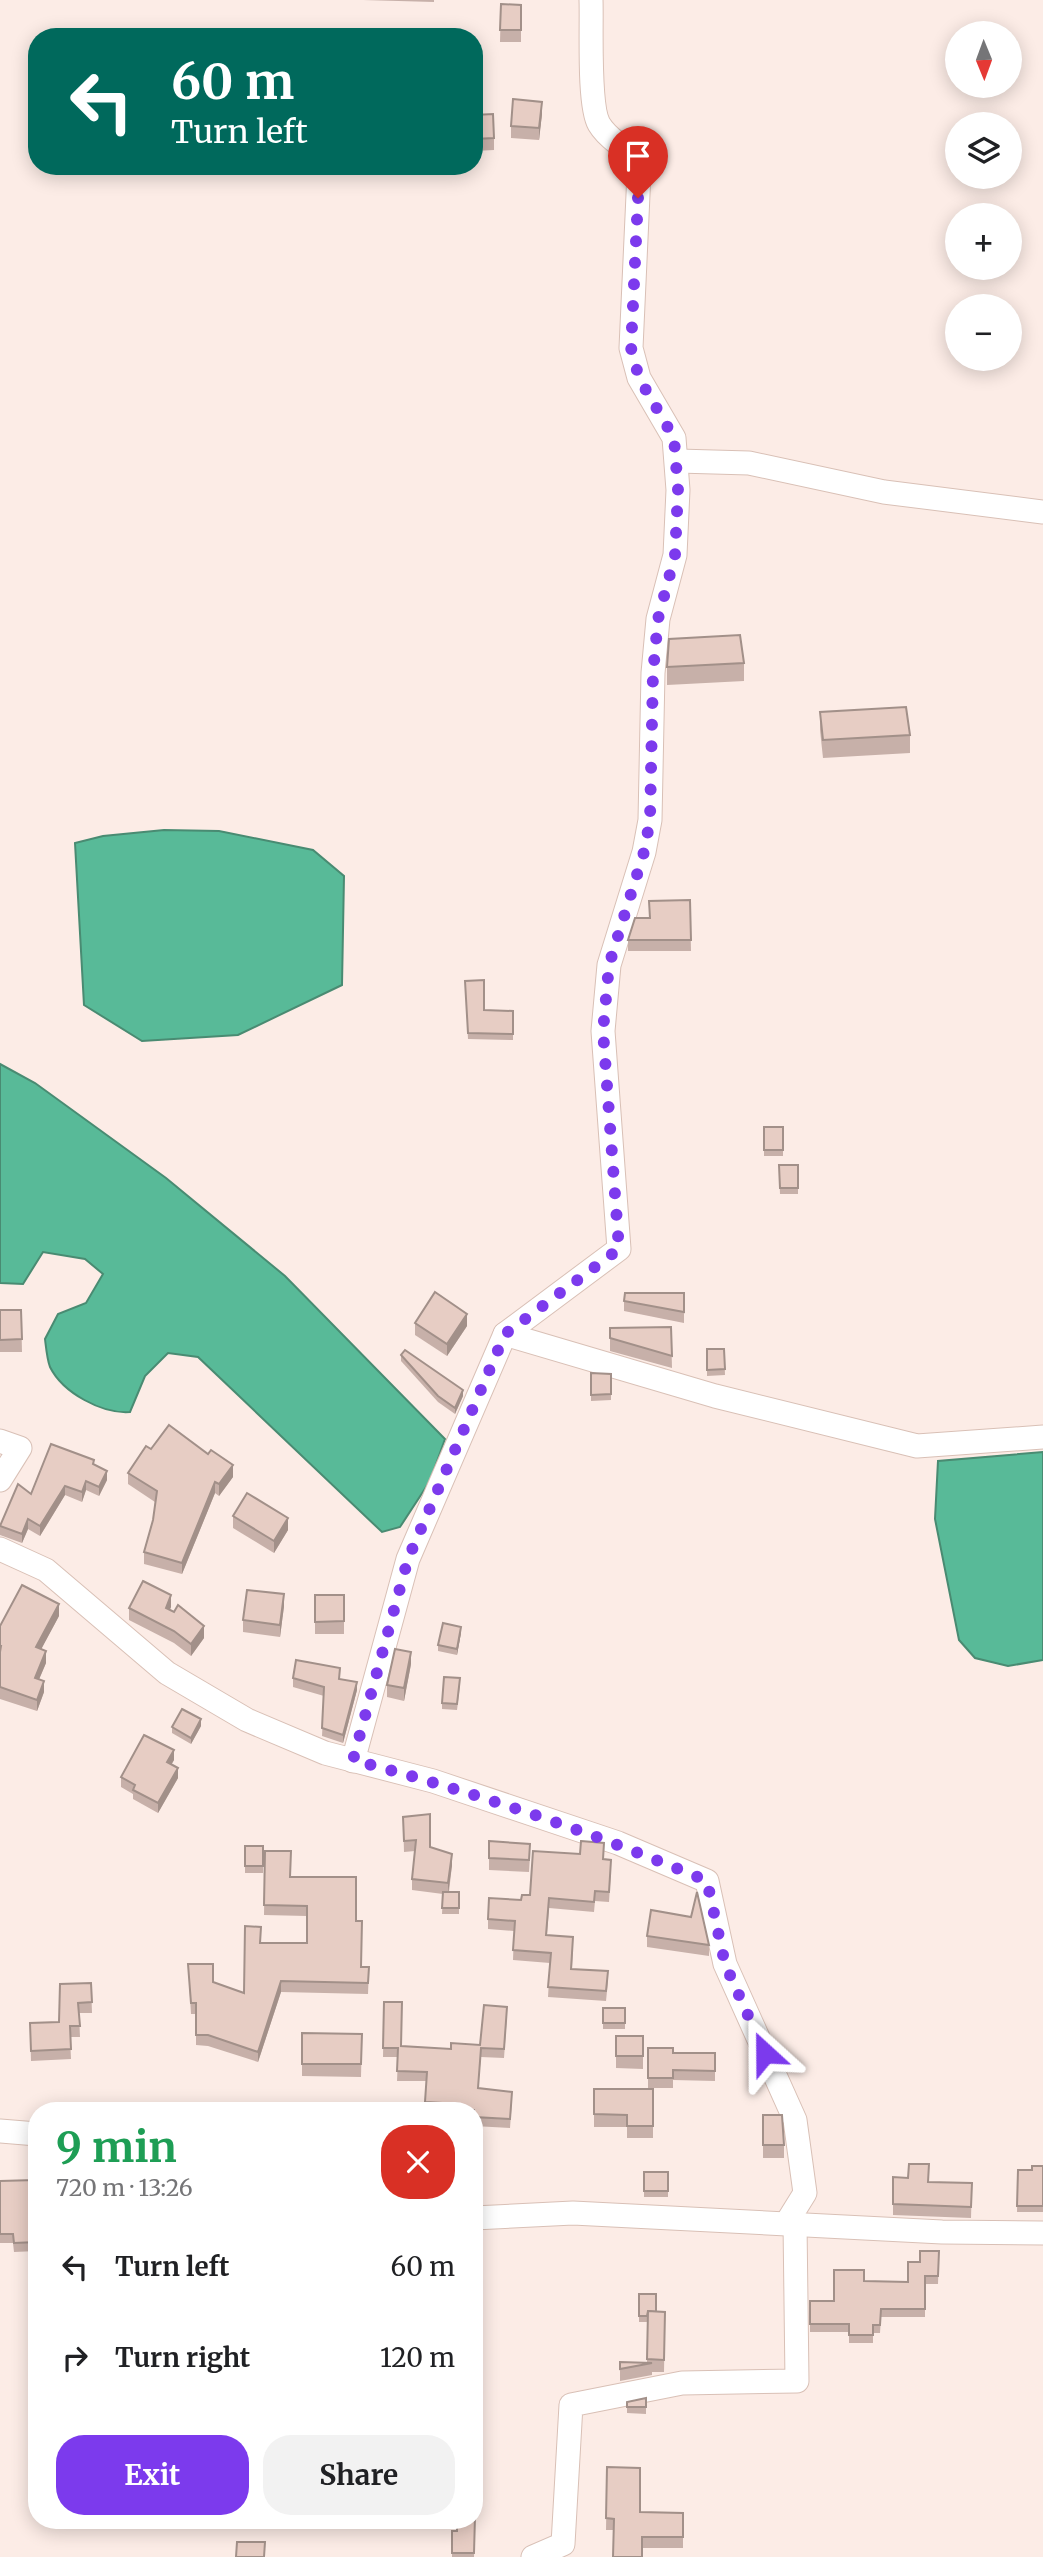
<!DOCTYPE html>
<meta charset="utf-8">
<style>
body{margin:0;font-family:Merriweather,serif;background:#f2f2f2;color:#202124;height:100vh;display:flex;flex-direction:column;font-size:26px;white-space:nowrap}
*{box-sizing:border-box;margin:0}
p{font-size:23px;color:#757577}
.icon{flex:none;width:38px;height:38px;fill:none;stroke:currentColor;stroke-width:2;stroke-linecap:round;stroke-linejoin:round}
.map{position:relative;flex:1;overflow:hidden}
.drawer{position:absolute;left:28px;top:2102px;width:455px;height:427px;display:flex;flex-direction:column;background:#fff;border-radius:28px;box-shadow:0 4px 18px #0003}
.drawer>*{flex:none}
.hud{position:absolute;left:28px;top:28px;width:455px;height:147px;border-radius:28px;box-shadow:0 4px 18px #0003;background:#00695c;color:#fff;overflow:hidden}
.needle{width:46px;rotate:179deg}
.controls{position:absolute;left:945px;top:21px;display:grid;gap:14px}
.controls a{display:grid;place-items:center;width:77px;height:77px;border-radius:50%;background:#fff;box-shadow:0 4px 18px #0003;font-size:35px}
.pin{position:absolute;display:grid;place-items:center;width:60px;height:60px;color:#fff;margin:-72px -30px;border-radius:50% 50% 50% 0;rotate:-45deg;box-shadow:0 0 7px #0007}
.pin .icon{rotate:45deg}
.me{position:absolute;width:77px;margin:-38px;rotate:336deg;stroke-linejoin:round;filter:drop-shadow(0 0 5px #0008)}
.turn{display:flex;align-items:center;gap:24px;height:147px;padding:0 28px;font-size:32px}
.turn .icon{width:91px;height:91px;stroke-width:2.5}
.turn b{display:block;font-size:49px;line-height:60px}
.round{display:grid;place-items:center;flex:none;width:74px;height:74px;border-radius:28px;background:#f2f2f2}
.overview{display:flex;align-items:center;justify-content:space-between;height:119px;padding:0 28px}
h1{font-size:42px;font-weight:700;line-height:52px;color:#1e9e55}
.button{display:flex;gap:14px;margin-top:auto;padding:14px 28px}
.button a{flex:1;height:80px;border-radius:28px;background:#7c3aed;color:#fff;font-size:28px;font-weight:700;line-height:80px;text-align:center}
.button a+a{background:#f2f2f2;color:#202124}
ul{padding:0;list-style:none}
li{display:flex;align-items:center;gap:21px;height:91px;padding:0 28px}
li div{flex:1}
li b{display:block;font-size:26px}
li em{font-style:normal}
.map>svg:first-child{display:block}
.water{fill:#58ba98;stroke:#498b72;stroke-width:2}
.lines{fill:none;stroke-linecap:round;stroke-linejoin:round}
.minor-casing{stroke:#d9c0b6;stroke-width:25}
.minor{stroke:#fff;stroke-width:23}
.wall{fill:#c7b0a9}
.shaded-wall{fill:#a29089}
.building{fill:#e7cdc4;stroke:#a29089;stroke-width:2}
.route{stroke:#7c3aed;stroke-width:12;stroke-dasharray:0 21.6}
</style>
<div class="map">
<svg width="1043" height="2557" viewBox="0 0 1043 2557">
<rect width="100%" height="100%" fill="#fcece6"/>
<!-- water -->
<g class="water">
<path d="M 164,830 L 219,831 L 313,850 L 344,876 L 342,985 L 238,1035 L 142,1041 L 84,1005 L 75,843 L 103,836 Z"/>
<path d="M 0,1064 L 35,1083 L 166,1178 L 285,1276 L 445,1439 L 430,1481 L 400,1527 L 382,1532 L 198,1357 L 168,1353 L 145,1376 L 130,1412 C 102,1414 63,1393 50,1367 C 47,1359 46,1347 45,1339 L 58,1314 L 86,1303 L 103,1274 L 85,1259 L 43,1252 L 23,1284 L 0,1283 Z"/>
<path d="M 1043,1452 L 1043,1660 L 1008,1666 L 975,1658 L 959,1640 L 935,1519 L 938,1461 Z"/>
</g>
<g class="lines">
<!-- minor casing -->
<g class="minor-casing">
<g id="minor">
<path d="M 678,461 L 749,463 L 884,492 L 1043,512"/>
<path d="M 505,1334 L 715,1396 L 917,1446 L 1043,1437"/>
<path d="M 0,1441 L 20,1448 L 0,1480"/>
<path d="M 0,1549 L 46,1570 L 167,1673 L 247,1720 L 325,1753 L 433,1781 L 618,1843 L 707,1881 L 725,1964 L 795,2120 L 805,2193 L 787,2222"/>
<path d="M 353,1761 L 408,1559 L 505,1334 L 619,1249 L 603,1031 L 609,965 L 644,852 L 650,820 L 653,673 L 658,619 L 675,555 L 678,490 L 674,438 L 639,378 L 631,348 L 639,173 C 631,144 612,146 599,124 C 588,105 592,25 591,0"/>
<path d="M 0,2131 L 37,2134"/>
<path d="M 474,2218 L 573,2213 L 942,2232 L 1043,2233"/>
<path d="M 533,2557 L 563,2544 L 571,2405 L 682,2383 L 797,2381 L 795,2223"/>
</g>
</g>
<!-- minor -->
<use href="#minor" class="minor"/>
</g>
<!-- wall -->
<g class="wall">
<path d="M 363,0 L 434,0 L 434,2 Z"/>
<path d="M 501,4 L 521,5 L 521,42 L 500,42 Z"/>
<path d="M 542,114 L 539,140 L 511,138 L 511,126 Z"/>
<path d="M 474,115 L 494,138 L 494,150 L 474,151 Z"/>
<path d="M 744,663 L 744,681 L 667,685 L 667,667 Z"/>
<path d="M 820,712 L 910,735 L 910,753 L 823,758 L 820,730 Z"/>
<path d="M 690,900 L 691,951 L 628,951 L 628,940 Z"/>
<path d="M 465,981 L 484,1010 L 513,1011 L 513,1040 L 468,1039 Z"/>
<rect x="764" y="1127" width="19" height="29"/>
<path d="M 779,1165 L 798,1165 L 798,1194 L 780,1194 Z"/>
<path d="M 684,1293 L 684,1323 L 624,1311 L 624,1301 Z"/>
<path d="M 0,1310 L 21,1310 L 22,1352 L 0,1352 Z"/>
<path d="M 415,1323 L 467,1326 L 447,1356 L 415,1335 Z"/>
<path d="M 671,1327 L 672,1368 L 610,1351 L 610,1328 Z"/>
<path d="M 707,1349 L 724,1349 L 725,1375 L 707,1376 Z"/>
<path d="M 401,1355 L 463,1396 L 455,1414 L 438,1402 L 401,1361 Z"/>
<path d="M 591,1373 L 611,1374 L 611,1400 L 591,1401 Z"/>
<path d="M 151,1449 L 233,1477 L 219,1496 L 215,1493 L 182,1574 L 144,1564 L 144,1552 L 153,1520 L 155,1502 L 128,1484 L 128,1473 Z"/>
<path d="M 94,1464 L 107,1480 L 99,1496 L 86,1490 L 82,1502 L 65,1495 L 40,1536 L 28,1529 L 22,1543 L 0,1535 L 0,1526 L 31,1494 Z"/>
<path d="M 233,1516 L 288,1530 L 274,1553 L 233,1528 Z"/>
<rect x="315" y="1595" width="29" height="39"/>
<path d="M 284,1606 L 280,1637 L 243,1632 L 243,1620 Z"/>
<path d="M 171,1607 L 169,1610 L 174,1612 L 204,1638 L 191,1656 L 174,1643 L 129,1620 L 129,1608 Z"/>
<path d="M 59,1616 L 41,1649 L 46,1663 L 39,1679 L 44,1692 L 37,1711 L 0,1699 L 0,1626 Z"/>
<path d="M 461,1633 L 457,1655 L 438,1651 L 438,1645 Z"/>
<path d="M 411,1664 L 404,1701 L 387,1697 L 387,1685 Z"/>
<path d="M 293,1678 L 340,1680 L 357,1690 L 343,1743 L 322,1736 L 324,1696 L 293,1687 Z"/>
<path d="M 460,1685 L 457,1710 L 442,1709 L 442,1703 Z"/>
<path d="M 201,1726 L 191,1744 L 172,1733 L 172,1727 Z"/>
<path d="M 174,1760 L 171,1765 L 178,1778 L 158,1813 L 133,1799 L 133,1794 L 121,1787 L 121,1777 Z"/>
<path d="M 403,1817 L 430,1847 L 452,1865 L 449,1892 L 459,1892 L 459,1914 L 442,1914 L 443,1894 L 412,1890 L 412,1879 L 415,1851 L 404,1852 Z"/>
<rect x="245" y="1846" width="18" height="27"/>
<path d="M 265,1851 L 290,1877 L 356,1921 L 361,1967 L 369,1967 L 368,1994 L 281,1992 L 258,2062 L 208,2046 L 196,2045 L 196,2014 L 191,2014 L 188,1964 L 213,1982 L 244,1993 L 260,1943 L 307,1943 L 307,1916 L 264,1915 Z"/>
<path d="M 530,1856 L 529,1872 L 489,1870 L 489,1858 Z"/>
<path d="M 611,1870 L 609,1902 L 595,1901 L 594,1912 L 549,1908 L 547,1935 L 573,1947 L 572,1969 L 608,1981 L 606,2001 L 548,1997 L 550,1963 L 513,1960 L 514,1931 L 488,1929 L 488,1919 L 530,1895 Z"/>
<path d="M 647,1936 L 709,1945 L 709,1956 L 647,1947 Z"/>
<path d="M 91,1983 L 92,2013 L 79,2013 L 80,2037 L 70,2037 L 71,2059 L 31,2061 L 30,2023 L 59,2022 Z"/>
<path d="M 384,2002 L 401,2046 L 451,2049 L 480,2045 L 507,2016 L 504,2058 L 481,2057 L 478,2088 L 512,2101 L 510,2128 L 474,2126 L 474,2110 L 425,2110 L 427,2081 L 397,2081 L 398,2057 L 383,2057 Z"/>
<rect x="603" y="2008" width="22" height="21"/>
<path d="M 302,2033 L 362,2034 L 361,2077 L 302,2076 Z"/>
<path d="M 616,2036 L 643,2036 L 643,2069 L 616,2068 Z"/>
<path d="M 648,2048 L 673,2053 L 715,2053 L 715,2081 L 673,2080 L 673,2088 L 648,2088 Z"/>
<path d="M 594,2089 L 653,2089 L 653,2138 L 627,2138 L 627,2127 L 594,2127 Z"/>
<path d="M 763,2115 L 784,2145 L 784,2158 L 763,2158 Z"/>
<path d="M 37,2157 L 37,2251 L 14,2252 L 13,2243 L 0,2243 L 0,2181 L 34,2180 Z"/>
<path d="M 1043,2166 L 1043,2212 L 1017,2212 L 1018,2170 L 1032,2170 Z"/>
<rect x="644" y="2172" width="24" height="25"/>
<path d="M 893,2177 L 929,2182 L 972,2183 L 971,2218 L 893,2215 Z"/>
<path d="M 939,2251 L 938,2284 L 925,2284 L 925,2317 L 881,2317 L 880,2333 L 873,2333 L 873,2343 L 849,2343 L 849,2332 L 810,2332 L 810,2301 L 834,2301 L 908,2282 L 920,2262 Z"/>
<path d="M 639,2294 L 656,2312 L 665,2312 L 664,2372 L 652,2372 L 652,2375 L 620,2381 L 620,2362 L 647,2362 L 647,2322 L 639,2322 Z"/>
<path d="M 646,2398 L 646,2414 L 627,2413 L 627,2402 Z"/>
<path d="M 607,2467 L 640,2512 L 683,2513 L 683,2548 L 642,2548 L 614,2530 L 606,2530 Z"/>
<path d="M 475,2522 L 474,2557 L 452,2557 L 452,2531 L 457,2531 Z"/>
</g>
<!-- shaded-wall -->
<g class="shaded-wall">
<path d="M 542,102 L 542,114 L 539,140 L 539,128 Z"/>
<path d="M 467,1314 L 467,1326 L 447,1356 L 447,1344 Z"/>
<path d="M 463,1390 L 463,1396 L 455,1414 L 455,1408 Z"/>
<path d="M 233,1465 L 233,1477 L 219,1496 L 219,1484 Z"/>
<path d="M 107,1471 L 107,1480 L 99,1496 L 99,1487 Z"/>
<path d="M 86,1481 L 86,1490 L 82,1502 L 82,1492 Z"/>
<path d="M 215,1482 L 215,1493 L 182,1574 L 182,1563 Z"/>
<path d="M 65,1486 L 65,1495 L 40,1536 L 40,1526 Z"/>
<path d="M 288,1518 L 288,1530 L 274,1553 L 274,1541 Z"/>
<path d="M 28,1519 L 28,1529 L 22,1543 L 22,1534 Z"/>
<path d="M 284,1594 L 284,1606 L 280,1637 L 280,1625 Z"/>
<path d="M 171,1595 L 171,1607 L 166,1620 L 166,1608 Z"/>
<path d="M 59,1604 L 59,1616 L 36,1659 L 36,1647 Z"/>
<path d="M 204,1626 L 204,1638 L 191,1656 L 191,1644 Z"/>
<path d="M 461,1627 L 461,1633 L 457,1655 L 457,1649 Z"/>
<path d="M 46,1651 L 46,1663 L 35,1689 L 35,1678 Z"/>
<path d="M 411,1652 L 411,1664 L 404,1701 L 404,1688 Z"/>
<path d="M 44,1681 L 44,1692 L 37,1711 L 37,1700 Z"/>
<path d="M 357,1682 L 357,1690 L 343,1743 L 343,1735 Z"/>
<path d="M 201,1719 L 201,1726 L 191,1744 L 191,1738 Z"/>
<path d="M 174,1750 L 174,1760 L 167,1772 L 167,1762 Z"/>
<path d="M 178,1768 L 178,1778 L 158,1813 L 158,1803 Z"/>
<path d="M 452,1854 L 452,1865 L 448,1894 L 448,1883 Z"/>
<path d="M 281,1981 L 281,1992 L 258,2062 L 258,2052 Z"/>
</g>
<!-- building -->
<g class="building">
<path d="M 501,4 L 521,5 L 521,30 L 500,30 Z"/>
<path d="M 513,99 L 542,102 L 539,128 L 511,126 Z"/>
<path d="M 493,114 L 494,138 L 474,139 L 474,115 Z"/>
<path d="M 740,635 L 744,663 L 667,667 L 669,639 Z"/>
<path d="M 906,707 L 910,735 L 823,740 L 820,712 Z"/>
<path d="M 690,900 L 691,940 L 628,940 L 635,918 L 650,918 L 649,901 Z"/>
<path d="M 484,980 L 484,1010 L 513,1011 L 513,1034 L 468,1033 L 465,981 Z"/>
<rect x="764" y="1127" width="19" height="23"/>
<path d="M 779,1165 L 798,1165 L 798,1188 L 780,1188 Z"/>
<path d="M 435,1292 L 467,1314 L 447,1344 L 415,1323 Z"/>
<path d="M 625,1293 L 684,1293 L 684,1312 L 624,1301 Z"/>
<path d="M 0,1310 L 21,1310 L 22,1339 L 0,1340 Z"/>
<path d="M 671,1327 L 672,1356 L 610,1338 L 610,1328 Z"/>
<path d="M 707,1349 L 724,1349 L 725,1369 L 707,1370 Z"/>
<path d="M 405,1350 L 463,1390 L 455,1408 L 438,1396 L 401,1355 Z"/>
<path d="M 591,1373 L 611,1374 L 611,1394 L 591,1395 Z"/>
<path d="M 169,1425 L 208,1454 L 211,1450 L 233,1465 L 219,1484 L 215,1482 L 182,1563 L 144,1552 L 153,1520 L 157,1491 L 128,1473 L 146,1446 L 151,1449 Z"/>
<path d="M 51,1444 L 94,1460 L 93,1464 L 107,1471 L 99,1487 L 86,1481 L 82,1492 L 65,1486 L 40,1526 L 28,1519 L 22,1534 L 0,1526 L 18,1484 L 31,1494 Z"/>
<path d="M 247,1493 L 288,1518 L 274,1541 L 233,1516 Z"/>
<path d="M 143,1581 L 171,1595 L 166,1608 L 174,1612 L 178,1605 L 204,1626 L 191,1644 L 174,1631 L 129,1608 Z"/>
<path d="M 22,1585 L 59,1604 L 36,1647 L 46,1651 L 35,1678 L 44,1681 L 37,1700 L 0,1687 L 0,1652 L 1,1646 L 0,1646 L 0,1626 Z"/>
<path d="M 247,1590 L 284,1594 L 280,1625 L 243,1620 Z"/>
<path d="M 315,1595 L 344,1595 L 344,1621 L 315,1622 Z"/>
<path d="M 443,1623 L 461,1627 L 457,1649 L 438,1645 Z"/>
<path d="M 395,1649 L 411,1652 L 404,1688 L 387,1685 Z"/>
<path d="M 296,1660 L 340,1668 L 339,1679 L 357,1682 L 343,1735 L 322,1728 L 324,1687 L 293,1678 Z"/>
<path d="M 444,1677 L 460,1678 L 457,1704 L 442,1703 Z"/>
<path d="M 182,1709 L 201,1719 L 191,1738 L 172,1727 Z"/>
<path d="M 144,1735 L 174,1750 L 167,1762 L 178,1768 L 158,1803 L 133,1790 L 135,1785 L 121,1777 Z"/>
<path d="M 430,1814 L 430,1847 L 452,1854 L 448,1883 L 412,1879 L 416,1840 L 404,1841 L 403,1817 Z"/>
<path d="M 489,1841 L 530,1844 L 529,1860 L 489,1858 Z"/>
<path d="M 581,1841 L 604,1843 L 603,1859 L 611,1860 L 609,1892 L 595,1891 L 594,1902 L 549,1898 L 546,1935 L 573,1937 L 571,1969 L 608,1971 L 606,1991 L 548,1987 L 551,1953 L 513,1950 L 515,1921 L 488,1919 L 489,1898 L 521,1900 L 522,1895 L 530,1895 L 533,1851 L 580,1854 Z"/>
<rect x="245" y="1846" width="18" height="20"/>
<path d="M 265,1851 L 291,1851 L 290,1877 L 356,1877 L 356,1921 L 362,1921 L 361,1967 L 369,1967 L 368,1983 L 281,1981 L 258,2052 L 208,2035 L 196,2035 L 196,2003 L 191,2003 L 188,1964 L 213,1964 L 213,1982 L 244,1993 L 245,1926 L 261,1927 L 260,1943 L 307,1943 L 307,1906 L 264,1905 Z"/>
<path d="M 443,1892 L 459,1892 L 459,1908 L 442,1908 Z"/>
<path d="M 697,1892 L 709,1945 L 647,1936 L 651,1910 L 691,1917 Z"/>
<path d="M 91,1983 L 92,2002 L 78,2003 L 80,2026 L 70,2026 L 71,2049 L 31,2051 L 30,2023 L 59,2022 L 60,1984 Z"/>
<path d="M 384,2002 L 402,2002 L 401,2046 L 451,2049 L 451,2043 L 480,2045 L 484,2005 L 507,2007 L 504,2049 L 481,2048 L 478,2088 L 512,2092 L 510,2119 L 474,2117 L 474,2110 L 465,2110 L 465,2107 L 459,2107 L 459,2104 L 425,2102 L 427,2072 L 397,2071 L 398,2048 L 383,2048 Z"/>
<rect x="603" y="2008" width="22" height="15"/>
<path d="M 302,2033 L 362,2034 L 361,2064 L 302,2064 Z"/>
<rect x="616" y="2036" width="27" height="20"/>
<path d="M 648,2048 L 673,2048 L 673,2053 L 715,2053 L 715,2071 L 673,2070 L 673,2078 L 648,2078 Z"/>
<path d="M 594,2089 L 653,2089 L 653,2126 L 627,2126 L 627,2115 L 594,2114 Z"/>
<path d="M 763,2115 L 782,2115 L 784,2145 L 763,2145 Z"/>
<path d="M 34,2157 L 37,2157 L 37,2242 L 14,2243 L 13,2234 L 0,2234 L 0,2181 L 35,2180 Z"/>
<path d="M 909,2164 L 929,2164 L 928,2182 L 972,2183 L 971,2207 L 893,2204 L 893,2177 L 908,2178 Z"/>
<path d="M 1032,2166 L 1043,2166 L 1043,2206 L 1017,2206 L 1018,2170 L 1032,2170 Z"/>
<rect x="644" y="2172" width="24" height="19"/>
<path d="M 920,2251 L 939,2251 L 938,2276 L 925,2276 L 925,2309 L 881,2309 L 880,2325 L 873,2325 L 873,2335 L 849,2335 L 849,2324 L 810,2324 L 810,2301 L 834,2301 L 834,2270 L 864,2270 L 864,2281 L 908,2282 L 908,2262 L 920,2262 Z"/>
<path d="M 639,2294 L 656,2294 L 656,2312 L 648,2311 L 647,2316 L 639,2316 Z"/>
<path d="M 648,2311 L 665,2312 L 664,2360 L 647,2359 Z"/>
<path d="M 620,2362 L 652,2363 L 620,2369 Z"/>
<path d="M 646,2398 L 646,2407 L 627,2407 L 627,2402 Z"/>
<path d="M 607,2467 L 640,2468 L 640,2512 L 683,2513 L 683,2537 L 642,2537 L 642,2557 L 613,2557 L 614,2519 L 606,2518 Z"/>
<path d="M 474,2516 L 475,2516 L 474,2553 L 452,2553 L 452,2531 L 457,2531 L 457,2520 L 474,2520 Z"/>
<path d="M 237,2542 L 265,2542 L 264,2557 L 236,2557 Z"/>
</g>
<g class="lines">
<!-- route -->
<path class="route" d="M 638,198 L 631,348 L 639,378 L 674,438 L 678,490 L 675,555 L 658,619 L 653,673 L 650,820 L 644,852 L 609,965 L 603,1031 L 619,1249 L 505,1334 L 408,1559 L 353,1760 C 474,1792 592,1832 707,1881 L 725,1964 L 765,2053"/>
</g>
</svg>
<div class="controls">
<a><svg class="needle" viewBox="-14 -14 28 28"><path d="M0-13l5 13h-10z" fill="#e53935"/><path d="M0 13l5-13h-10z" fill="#757577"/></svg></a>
<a><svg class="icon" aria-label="layers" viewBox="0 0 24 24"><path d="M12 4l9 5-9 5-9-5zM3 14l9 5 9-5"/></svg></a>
<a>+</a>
<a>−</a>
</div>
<div class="pin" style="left:638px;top:198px;background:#d93025"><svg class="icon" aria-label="arrive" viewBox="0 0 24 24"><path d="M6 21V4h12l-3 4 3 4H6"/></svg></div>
<svg class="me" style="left:765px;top:2053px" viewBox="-20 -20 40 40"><path d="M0-17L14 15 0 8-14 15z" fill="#7c3aed" stroke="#fff" stroke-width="4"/></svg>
<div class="hud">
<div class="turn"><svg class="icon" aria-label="left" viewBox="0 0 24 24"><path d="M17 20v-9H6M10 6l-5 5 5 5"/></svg><div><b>60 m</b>Turn left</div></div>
</div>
<section class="drawer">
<div class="overview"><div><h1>9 min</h1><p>720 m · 13:26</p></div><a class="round" style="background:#d93025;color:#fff"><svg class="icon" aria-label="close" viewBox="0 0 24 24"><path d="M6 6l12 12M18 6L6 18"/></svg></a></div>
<ul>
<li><svg class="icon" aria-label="left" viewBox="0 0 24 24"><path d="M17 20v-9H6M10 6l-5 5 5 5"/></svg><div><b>Turn left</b></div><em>60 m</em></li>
<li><svg class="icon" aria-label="right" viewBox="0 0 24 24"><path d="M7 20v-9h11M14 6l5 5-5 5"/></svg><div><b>Turn right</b></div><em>120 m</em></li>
</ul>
<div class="button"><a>Exit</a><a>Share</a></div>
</section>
</div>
